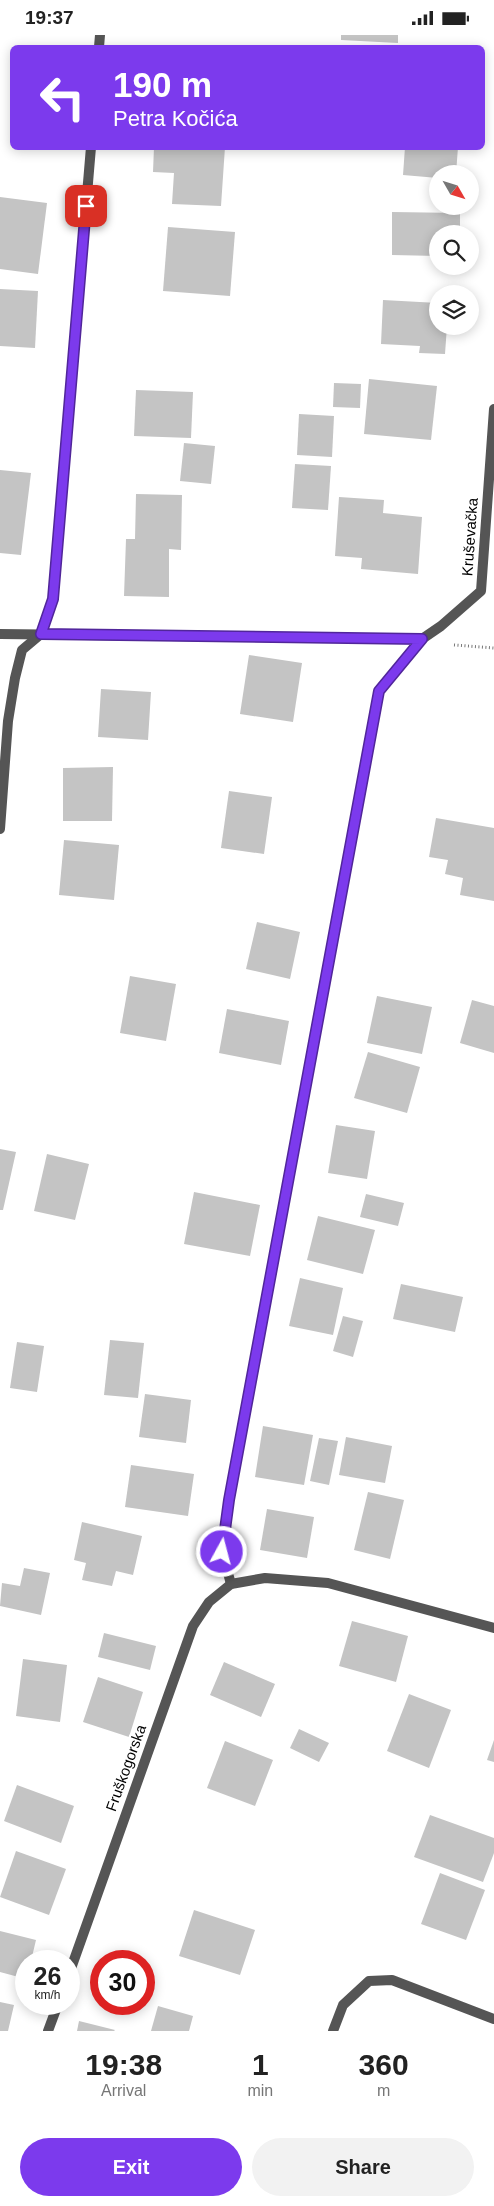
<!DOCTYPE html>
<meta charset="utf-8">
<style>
body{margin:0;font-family:Arial,sans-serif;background:#f2f2f2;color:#222;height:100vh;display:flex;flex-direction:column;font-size:19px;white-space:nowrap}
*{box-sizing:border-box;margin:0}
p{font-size:16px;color:#767676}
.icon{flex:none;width:28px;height:28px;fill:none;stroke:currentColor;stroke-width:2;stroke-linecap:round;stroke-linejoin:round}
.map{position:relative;height:1996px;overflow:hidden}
.panel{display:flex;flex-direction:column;background:#fff;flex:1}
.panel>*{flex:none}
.top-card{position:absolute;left:10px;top:10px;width:475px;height:105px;border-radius:8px;box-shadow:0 2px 12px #0003;background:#7c3aed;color:#fff;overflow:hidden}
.needle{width:32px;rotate:129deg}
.controls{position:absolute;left:429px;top:130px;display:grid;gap:10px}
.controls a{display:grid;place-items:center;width:50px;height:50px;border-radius:50%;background:#fff;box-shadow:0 2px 12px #0003;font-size:25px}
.speed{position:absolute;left:15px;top:1915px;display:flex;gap:10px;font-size:25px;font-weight:700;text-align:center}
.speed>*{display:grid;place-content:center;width:65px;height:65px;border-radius:50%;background:#fff;box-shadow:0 2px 12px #0003;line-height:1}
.speed small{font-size:12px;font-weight:400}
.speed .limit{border:8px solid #d22;background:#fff;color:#111}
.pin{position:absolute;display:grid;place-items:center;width:42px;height:42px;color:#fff;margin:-21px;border-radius:10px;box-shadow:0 2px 8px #0006}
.me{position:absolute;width:55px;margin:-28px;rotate:7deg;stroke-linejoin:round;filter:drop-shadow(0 0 4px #0008)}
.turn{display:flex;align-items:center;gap:18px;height:105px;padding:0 20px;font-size:22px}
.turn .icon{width:65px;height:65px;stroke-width:2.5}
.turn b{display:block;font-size:35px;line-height:42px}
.eta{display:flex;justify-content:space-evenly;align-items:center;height:85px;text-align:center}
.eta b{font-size:30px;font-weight:600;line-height:35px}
.cta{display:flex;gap:10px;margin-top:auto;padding:10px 20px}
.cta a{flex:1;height:58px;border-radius:30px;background:#7c3aed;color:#fff;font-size:20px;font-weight:600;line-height:58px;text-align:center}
.cta a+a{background:#f2f2f2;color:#222}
.status{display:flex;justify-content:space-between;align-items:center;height:35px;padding:0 25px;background:#fff;direction:ltr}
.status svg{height:14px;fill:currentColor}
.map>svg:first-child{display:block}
.building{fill:#c4c4c4}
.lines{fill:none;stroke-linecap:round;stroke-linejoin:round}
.path{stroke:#777;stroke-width:3;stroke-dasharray:1 2.5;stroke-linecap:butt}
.minor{stroke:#555;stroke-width:10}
.route-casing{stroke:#51269a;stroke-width:12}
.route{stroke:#7c3aed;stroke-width:9}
.labels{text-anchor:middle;stroke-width:4.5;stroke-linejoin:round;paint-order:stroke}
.street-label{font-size:15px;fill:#000;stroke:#fff}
</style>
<div class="status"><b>19:37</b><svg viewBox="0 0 49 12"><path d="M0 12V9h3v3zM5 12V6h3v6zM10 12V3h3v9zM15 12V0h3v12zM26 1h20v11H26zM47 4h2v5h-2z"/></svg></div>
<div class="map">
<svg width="494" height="1996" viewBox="0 0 494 1996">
<rect width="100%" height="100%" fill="#fff"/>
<!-- building -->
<g class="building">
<path d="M 341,0 L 398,0 L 398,8 L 341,5 Z"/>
<path d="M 154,112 L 225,112 L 221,171 L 172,169 L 174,138 L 153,137 Z"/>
<path d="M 405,112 L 458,112 L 456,139 L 438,139 L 438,143 L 403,140 Z"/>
<path d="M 0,162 L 47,168 L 38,239 L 0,234 Z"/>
<path d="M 392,177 L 460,178 L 460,199 L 438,199 L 438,221 L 392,220 Z"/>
<path d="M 168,192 L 235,197 L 230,261 L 163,256 Z"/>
<path d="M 0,254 L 38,256 L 35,313 L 0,311 Z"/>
<path d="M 383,265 L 438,268 L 438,291 L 447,291 L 445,319 L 419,318 L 420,311 L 381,309 Z"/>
<path d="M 369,344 L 437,351 L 431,405 L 364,399 Z"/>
<path d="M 334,348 L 361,349 L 360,373 L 333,372 Z"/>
<path d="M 136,355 L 193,357 L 191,403 L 134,401 Z"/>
<path d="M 299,379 L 334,381 L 332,422 L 297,420 Z"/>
<path d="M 184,408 L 215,411 L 211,449 L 180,446 Z"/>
<path d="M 295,429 L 331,431 L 328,475 L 292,473 Z"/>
<path d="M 0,435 L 31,438 L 21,520 L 0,518 Z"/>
<path d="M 136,459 L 182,460 L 181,515 L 169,514 L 169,562 L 124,561 L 126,504 L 135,504 Z"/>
<path d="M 339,462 L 384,465 L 383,478 L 422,482 L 418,539 L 361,534 L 362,523 L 335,521 Z"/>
<path d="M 249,620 L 302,628 L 293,687 L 240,679 Z"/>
<path d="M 101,654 L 151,657 L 148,705 L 98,702 Z"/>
<path d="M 113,732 L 112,786 L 63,786 L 63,733 Z"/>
<path d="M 229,756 L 272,762 L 264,819 L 221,813 Z"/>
<path d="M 436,783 L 494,793 L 494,866 L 460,860 L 463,843 L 445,839 L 448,825 L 429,822 Z"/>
<path d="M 64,805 L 119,810 L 114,865 L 59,860 Z"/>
<path d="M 257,887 L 300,897 L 290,944 L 246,934 Z"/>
<path d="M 130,941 L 176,949 L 166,1006 L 120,998 Z"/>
<path d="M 377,961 L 432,972 L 422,1019 L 367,1008 Z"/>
<path d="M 472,965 L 494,971 L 494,1018 L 460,1008 Z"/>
<path d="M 227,974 L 289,986 L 281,1030 L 219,1018 Z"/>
<path d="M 368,1017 L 420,1032 L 407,1078 L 354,1063 Z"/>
<path d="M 336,1090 L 375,1096 L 367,1144 L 328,1138 Z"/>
<path d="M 0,1114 L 16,1117 L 3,1175 L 0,1175 Z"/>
<path d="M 47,1119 L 89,1129 L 75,1185 L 34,1176 Z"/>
<path d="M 194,1157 L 260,1170 L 250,1221 L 184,1209 Z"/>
<path d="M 366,1159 L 404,1168 L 398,1191 L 360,1182 Z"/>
<path d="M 318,1181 L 375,1195 L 363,1239 L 307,1225 Z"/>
<path d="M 300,1243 L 343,1253 L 333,1300 L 289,1291 Z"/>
<path d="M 401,1249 L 463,1262 L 455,1297 L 393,1284 Z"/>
<path d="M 343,1281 L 363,1286 L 353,1322 L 333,1316 Z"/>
<path d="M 110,1305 L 144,1308 L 138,1363 L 104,1360 Z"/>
<path d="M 17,1307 L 44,1311 L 37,1357 L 10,1353 Z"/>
<path d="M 145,1359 L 191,1365 L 186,1408 L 139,1402 Z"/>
<path d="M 263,1391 L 313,1400 L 304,1450 L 255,1442 Z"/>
<path d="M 346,1402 L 392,1411 L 385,1448 L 339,1440 Z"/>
<path d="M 319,1403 L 338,1406 L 329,1450 L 310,1446 Z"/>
<path d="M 131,1430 L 194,1439 L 188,1481 L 125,1472 Z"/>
<path d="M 368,1457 L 404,1465 L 390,1524 L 354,1515 Z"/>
<path d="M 267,1474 L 314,1482 L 307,1523 L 260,1515 Z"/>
<path d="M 82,1487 L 142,1501 L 133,1540 L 116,1536 L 112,1551 L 82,1545 L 86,1528 L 74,1525 Z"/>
<path d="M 24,1533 L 50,1538 L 41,1580 L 0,1571 L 2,1548 L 20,1551 Z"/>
<path d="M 352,1586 L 408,1601 L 396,1647 L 339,1631 Z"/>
<path d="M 104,1598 L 156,1611 L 150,1635 L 98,1622 Z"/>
<path d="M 23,1624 L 67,1630 L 60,1687 L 16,1681 Z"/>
<path d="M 224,1627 L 275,1649 L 261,1682 L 210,1660 Z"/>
<path d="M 98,1642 L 143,1657 L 129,1702 L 83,1687 Z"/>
<path d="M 409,1659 L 451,1675 L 429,1733 L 387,1716 Z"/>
<path d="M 299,1694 L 329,1708 L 319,1727 L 290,1713 Z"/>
<path d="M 494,1705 L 494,1727 L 487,1725 Z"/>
<path d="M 225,1706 L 273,1725 L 255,1771 L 207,1753 Z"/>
<path d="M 17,1750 L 74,1771 L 61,1808 L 4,1786 Z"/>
<path d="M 430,1780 L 494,1803 L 494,1818 L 483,1847 L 414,1822 Z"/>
<path d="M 16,1816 L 66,1834 L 49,1880 L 0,1862 Z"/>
<path d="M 440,1838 L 485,1855 L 466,1905 L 421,1889 Z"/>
<path d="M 194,1875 L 255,1895 L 240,1940 L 179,1921 Z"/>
<path d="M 0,1896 L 36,1905 L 31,1926 L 26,1926 L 26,1944 L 0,1937 Z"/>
<path d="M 0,1967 L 14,1970 L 8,1996 L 0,1996 Z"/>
<path d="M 158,1971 L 193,1981 L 189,1996 L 151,1996 Z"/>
<path d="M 79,1986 L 115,1995 L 114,1996 L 77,1996 Z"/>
</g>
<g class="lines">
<!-- path -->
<path class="path" d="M 454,610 L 494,613"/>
<!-- minor -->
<g class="minor">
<path d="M 99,12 L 100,0"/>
<path d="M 0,599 L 422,604"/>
<path d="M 41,599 L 53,564 L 91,112"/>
<path d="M 0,794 L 8,686 L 15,643 L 22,615 L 41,599"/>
<path d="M 231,1549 L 222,1517 L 229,1465 L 379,656 L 422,604 L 441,591 L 481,556 L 494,374"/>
<path d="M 69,1939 L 193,1591 L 209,1567 L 231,1549 L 265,1543 L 328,1548 L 494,1593"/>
<path d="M 48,1996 L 58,1969"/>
<path d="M 333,1996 L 343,1970 L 369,1946 L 392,1945 L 494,1984"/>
</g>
</g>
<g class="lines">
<!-- route casing -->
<g class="route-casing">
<path id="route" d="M 86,171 L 53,564 L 41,599 L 422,604 L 379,656 L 229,1465 L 222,1517"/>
</g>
<!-- route -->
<use href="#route" class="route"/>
</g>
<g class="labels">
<!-- street labels -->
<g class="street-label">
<text transform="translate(470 502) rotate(-86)" y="5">Kruševačka</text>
<text transform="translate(126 1733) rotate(-70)" y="5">Fruškogorska</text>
</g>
</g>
</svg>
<div class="controls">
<a><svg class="needle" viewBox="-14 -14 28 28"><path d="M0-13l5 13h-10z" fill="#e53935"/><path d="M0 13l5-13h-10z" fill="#767676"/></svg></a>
<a><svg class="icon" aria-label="search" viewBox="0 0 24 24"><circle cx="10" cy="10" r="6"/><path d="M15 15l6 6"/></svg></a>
<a><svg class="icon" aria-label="layers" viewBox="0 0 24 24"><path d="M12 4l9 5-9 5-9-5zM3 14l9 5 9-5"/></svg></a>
</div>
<div class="speed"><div>26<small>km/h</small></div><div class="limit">30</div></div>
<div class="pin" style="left:86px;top:171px;background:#d93025"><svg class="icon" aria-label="arrive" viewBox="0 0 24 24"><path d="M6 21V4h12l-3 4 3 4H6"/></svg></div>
<svg class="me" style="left:222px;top:1517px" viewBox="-20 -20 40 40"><circle r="17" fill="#7c3aed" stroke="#fff" stroke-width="3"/><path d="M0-11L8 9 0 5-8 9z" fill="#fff"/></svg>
<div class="top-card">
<div class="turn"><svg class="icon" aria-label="left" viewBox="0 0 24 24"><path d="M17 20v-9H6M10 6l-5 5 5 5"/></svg><div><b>190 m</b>Petra Kočića</div></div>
</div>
</div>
<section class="panel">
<div class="eta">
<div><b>19:38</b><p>Arrival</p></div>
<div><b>1</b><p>min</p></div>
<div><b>360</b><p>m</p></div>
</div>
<div class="cta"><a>Exit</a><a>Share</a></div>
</section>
